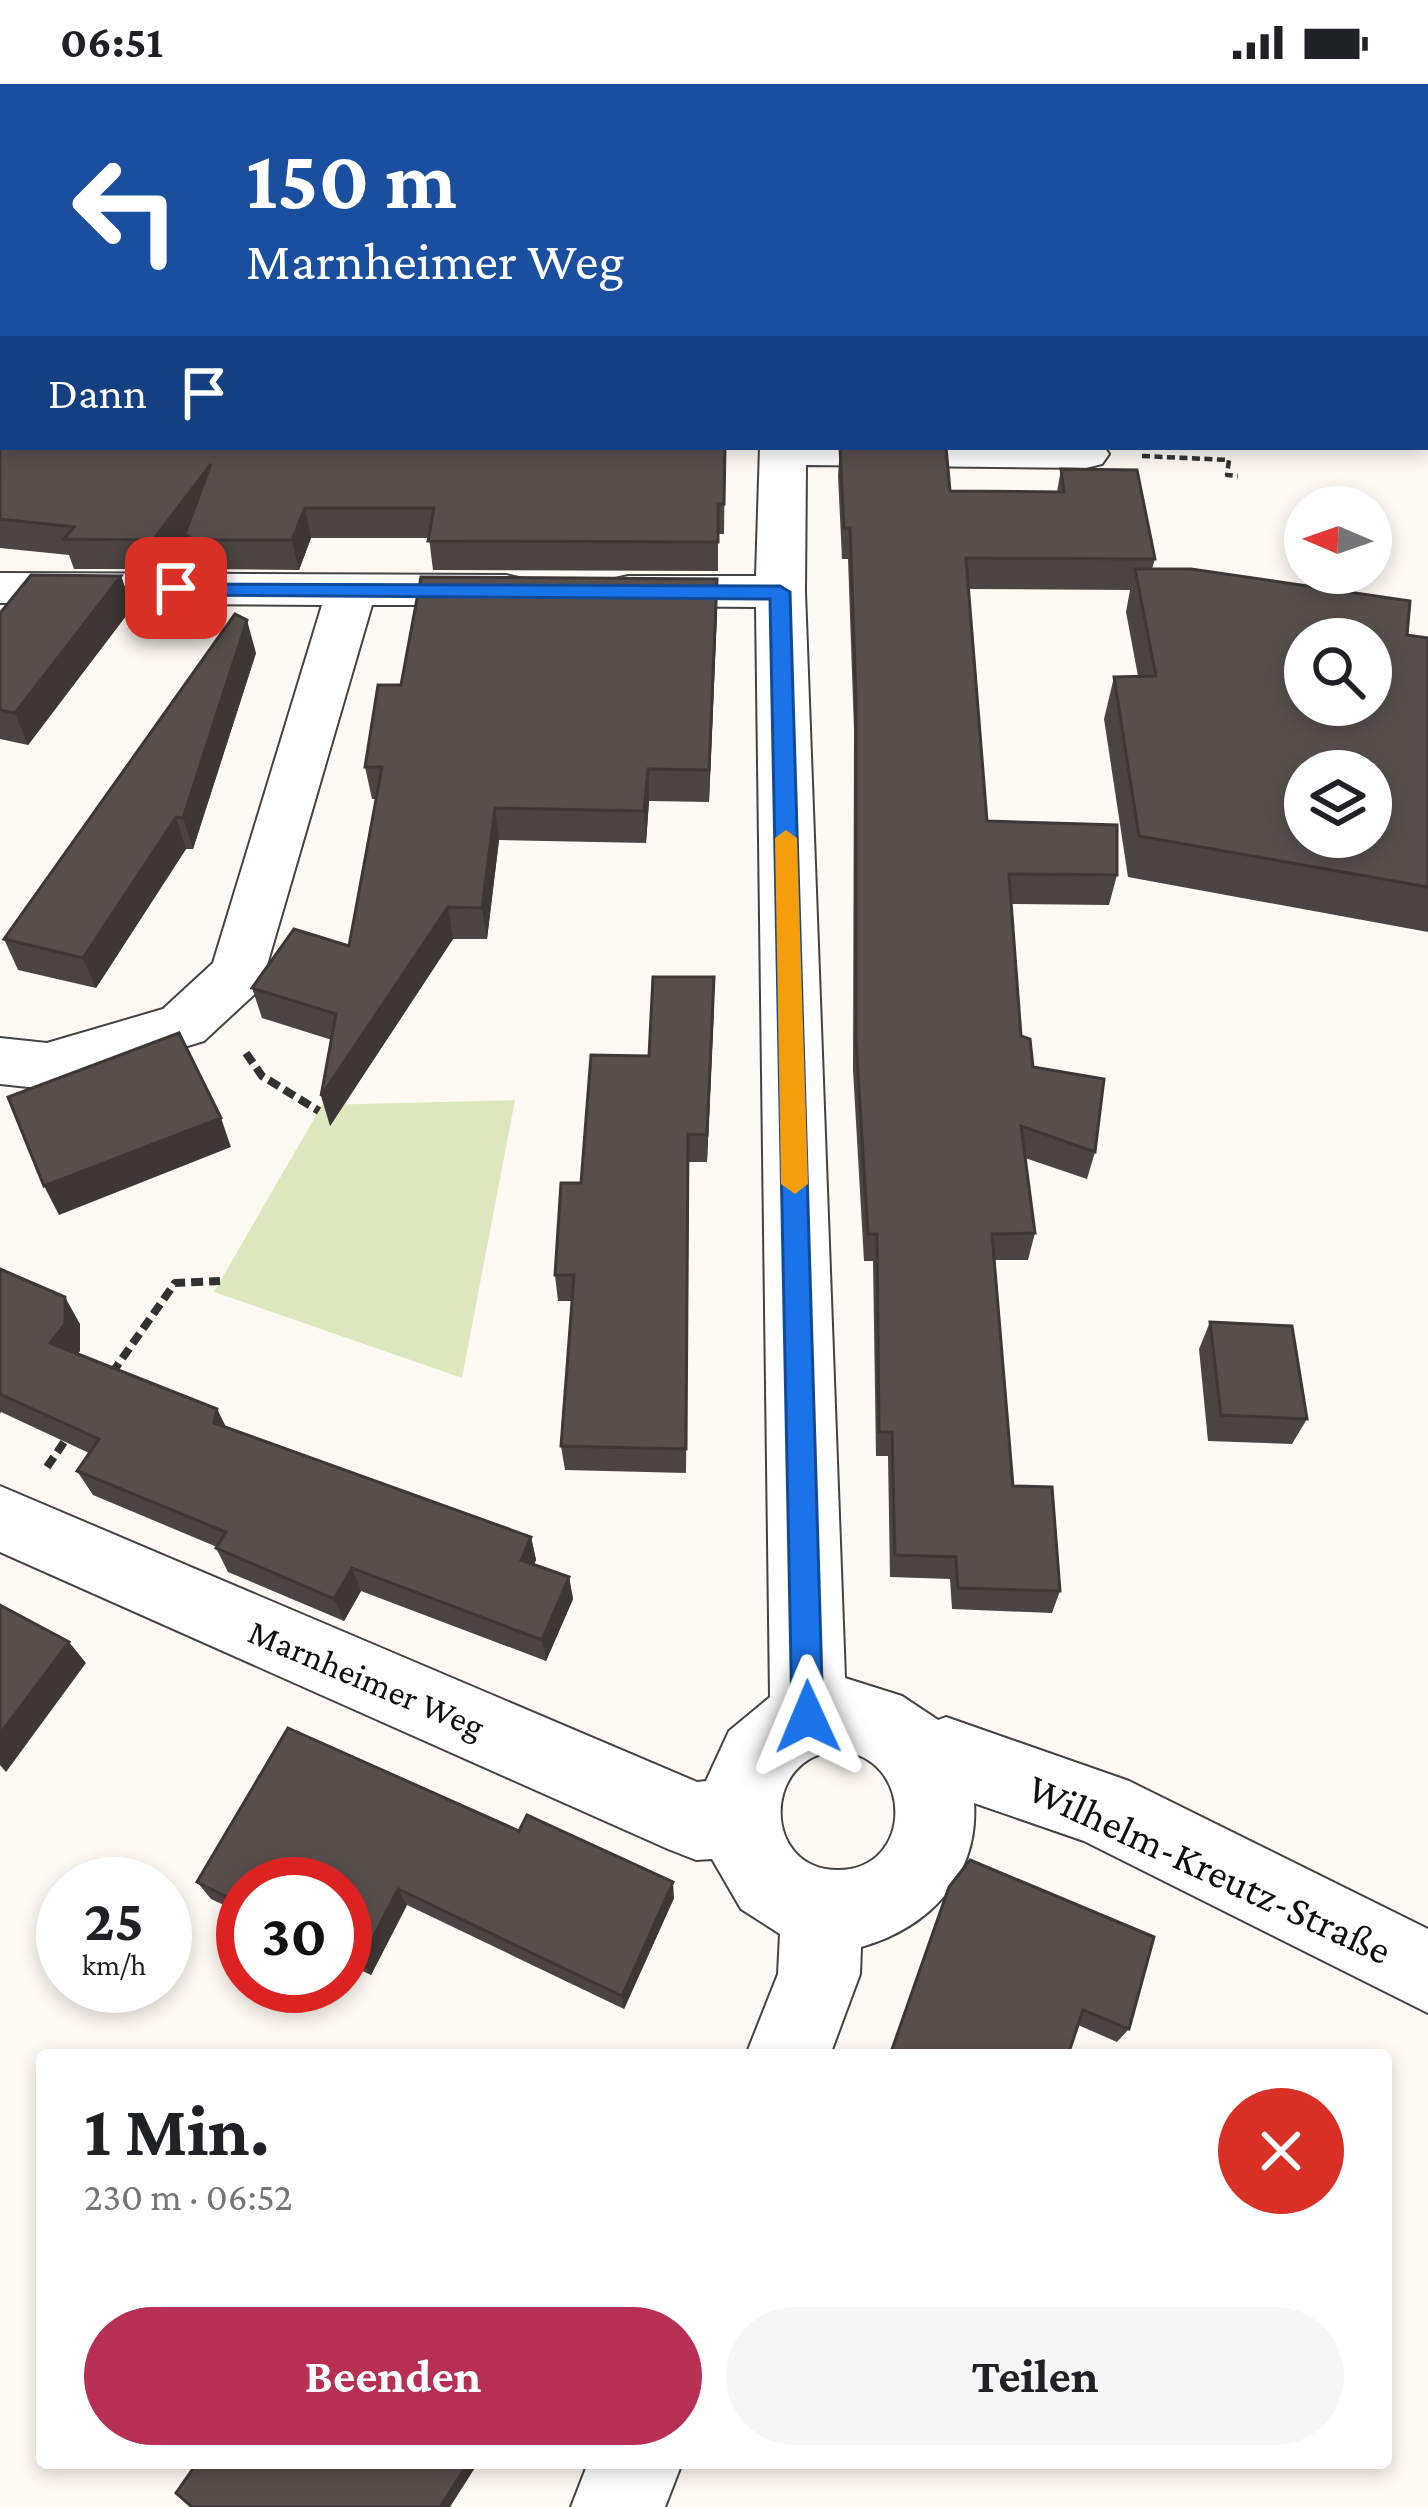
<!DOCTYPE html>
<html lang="de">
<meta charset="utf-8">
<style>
body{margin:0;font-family:"Crimson Pro",serif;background:#f6f6f6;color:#202124;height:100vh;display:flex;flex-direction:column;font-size:45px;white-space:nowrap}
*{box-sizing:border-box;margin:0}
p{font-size:39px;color:#757577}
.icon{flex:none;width:66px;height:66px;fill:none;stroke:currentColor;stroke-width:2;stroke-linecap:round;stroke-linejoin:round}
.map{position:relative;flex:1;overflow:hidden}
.sheet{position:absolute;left:36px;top:1965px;width:1356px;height:420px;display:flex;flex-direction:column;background:#fff;border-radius:12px;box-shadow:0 6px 18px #0003}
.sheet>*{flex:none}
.banner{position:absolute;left:0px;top:0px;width:1428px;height:366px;box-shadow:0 6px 18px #0003;background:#1a4fa0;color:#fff;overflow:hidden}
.needle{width:78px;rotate:272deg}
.tools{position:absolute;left:1284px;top:402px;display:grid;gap:24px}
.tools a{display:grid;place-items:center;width:108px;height:108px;border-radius:50%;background:#fff;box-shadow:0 6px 18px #0003;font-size:60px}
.speed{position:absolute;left:36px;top:1773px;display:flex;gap:24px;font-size:60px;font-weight:700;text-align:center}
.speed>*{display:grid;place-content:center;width:156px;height:156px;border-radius:50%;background:#fff;box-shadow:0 6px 18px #0003;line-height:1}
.speed small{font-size:30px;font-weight:400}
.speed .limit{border:18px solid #d22;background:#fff;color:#111}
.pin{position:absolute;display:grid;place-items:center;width:102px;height:102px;color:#fff;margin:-51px;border-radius:24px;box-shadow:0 6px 18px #0006}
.me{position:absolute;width:132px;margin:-66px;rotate:359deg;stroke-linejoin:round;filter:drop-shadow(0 0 9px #0008)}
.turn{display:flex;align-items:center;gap:42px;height:252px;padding:0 48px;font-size:54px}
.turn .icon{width:156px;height:156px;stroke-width:2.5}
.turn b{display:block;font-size:84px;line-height:102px}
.then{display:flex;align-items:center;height:114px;padding:0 48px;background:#0003;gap:24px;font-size:45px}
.round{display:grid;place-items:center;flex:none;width:126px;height:126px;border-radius:63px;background:#f6f6f6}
.overview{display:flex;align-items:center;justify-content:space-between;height:204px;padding:0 48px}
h1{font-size:72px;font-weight:700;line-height:90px}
.action{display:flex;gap:24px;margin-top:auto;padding:24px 48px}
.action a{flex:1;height:138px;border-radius:72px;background:#b73054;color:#fff;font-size:48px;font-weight:700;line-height:138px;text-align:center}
.action a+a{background:#f6f6f6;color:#202124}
.status{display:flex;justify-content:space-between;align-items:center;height:84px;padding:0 60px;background:#fff;direction:ltr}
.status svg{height:33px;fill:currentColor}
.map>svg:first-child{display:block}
.green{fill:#dce7be}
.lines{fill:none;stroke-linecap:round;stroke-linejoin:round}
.street-casing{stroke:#434343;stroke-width:4}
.secondary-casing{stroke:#323232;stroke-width:4}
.path-far1{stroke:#323232;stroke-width:4.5;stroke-dasharray:8 4.5;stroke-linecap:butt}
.path{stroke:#323232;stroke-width:8;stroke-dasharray:12 6;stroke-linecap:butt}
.street{fill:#fff;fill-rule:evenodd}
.secondary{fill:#f9e2b3;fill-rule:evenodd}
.wall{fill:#4c4442}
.shaded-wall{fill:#3e3736}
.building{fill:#584f4d;stroke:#3e3736;stroke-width:3;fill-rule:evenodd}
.route{fill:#1a73e8;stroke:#114b97;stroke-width:3}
.slow{fill:#f59e0b}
.labels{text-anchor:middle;stroke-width:12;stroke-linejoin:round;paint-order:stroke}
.street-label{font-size:36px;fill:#101010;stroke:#fff}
.near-street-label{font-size:42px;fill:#101010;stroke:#fff}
</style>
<div class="status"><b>06:51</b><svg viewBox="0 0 49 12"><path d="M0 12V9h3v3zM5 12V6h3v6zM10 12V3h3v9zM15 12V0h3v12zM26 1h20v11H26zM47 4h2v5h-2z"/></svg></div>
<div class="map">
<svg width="1428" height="2423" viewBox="0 0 1428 2423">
<rect width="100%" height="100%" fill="#fefaf3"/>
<!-- green -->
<path class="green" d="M 515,1016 L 462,1294 L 214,1208 L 322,1021 Z"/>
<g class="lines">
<!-- street casing -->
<g class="street-casing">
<g id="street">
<path d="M 157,0 L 195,0 L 155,3 Z"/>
<path d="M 760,363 L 1104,363 L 1109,370 L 1102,380 L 1086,384 L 806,381 L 805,508 L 845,1594 L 902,1612 L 938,1636 L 946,1633 L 1129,1697 L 1428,1845 L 1428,1929 L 1084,1757 L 974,1719 C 979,1793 928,1844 861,1863 L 860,1890 L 830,1971 L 746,1971 L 778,1890 L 780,1850 L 741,1825 L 712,1775 L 696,1776 L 668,1765 L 0,1468 L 0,1402 L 697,1698 L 706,1697 L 729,1647 L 770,1613 L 756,523 L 628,522 L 611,518 L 603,507 L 611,496 L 628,492 L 756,492 ZM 838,1667 C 914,1671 915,1786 838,1786 C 761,1786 762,1671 838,1667 Z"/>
<path d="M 0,489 L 506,491 L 523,495 L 531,506 L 523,517 L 506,521 L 372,521 L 260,905 L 204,957 L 47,1005 L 0,1000 L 0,954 L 47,959 L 163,925 L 213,879 L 322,521 L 0,519 Z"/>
<path d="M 588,2379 L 682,2379 L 665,2423 L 571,2423 Z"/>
</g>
</g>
<!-- secondary casing -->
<g class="secondary-casing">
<g id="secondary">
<rect x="1425" y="208" width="3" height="26"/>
<path d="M 3,219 L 3,245 L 0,246 L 0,220 Z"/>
</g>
</g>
<!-- path-far1 -->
<path class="path-far1" d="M 1142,372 L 1229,376 L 1227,391 L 1238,392"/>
<!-- path -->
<g class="path">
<path d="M 246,969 L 262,992 L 319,1027"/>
<path d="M 112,1289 L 175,1199 L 220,1197"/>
<path d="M 47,1383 L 69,1351"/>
</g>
<!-- street -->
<use href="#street" class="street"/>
<!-- secondary -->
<use href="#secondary" class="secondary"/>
</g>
<!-- wall -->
<g class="wall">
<path d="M 190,0 L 588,0 L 587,3 L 191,3 Z"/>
<path d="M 1428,0 L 1428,152 L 1425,152 L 1425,3 Z"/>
<path d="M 0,292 L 725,363 L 724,450 L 718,450 L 718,487 L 433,486 L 429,454 L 311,454 L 299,486 L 201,485 L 193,480 L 186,453 L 161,485 L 74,485 L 69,471 L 0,464 Z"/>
<path d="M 840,363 L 950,407 L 1057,408 L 1061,385 L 1155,475 L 1152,485 L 1407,551 L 1428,554 L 1428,848 L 1128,793 L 1104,635 L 1114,593 L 1138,592 L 1126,528 L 1130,506 L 968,505 L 987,737 L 1117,791 L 1109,821 L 1011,820 L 1021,952 L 1033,983 L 1095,1068 L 1087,1095 L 1025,1074 L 1035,1149 L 1028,1176 L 995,1176 L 1013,1402 L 1060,1507 L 1052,1529 L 952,1525 L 950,1495 L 890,1493 L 888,1372 L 876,1372 L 873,1177 L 864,1177 L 853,986 L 854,646 L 848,475 L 842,475 L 838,392 Z"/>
<path d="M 121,492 L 132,524 L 28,661 L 0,655 L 0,529 Z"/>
<path d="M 717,527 L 709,718 L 649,717 L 646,759 L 499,756 L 487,855 L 453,855 L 330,1042 L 332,956 L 262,934 L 252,904 L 349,862 L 376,715 L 372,715 L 365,683 L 401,601 Z"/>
<path d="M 256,569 L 193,765 L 186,765 L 96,904 L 18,886 L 4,855 Z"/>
<path d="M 714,922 L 707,1078 L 689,1078 L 686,1389 L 565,1386 L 561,1362 L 572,1217 L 558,1217 L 555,1191 L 581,1099 L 649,972 Z"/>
<path d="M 0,1185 L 80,1240 L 80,1267 L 77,1270 L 217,1325 L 226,1343 L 531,1453 L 536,1476 L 534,1480 L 569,1493 L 573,1515 L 546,1577 L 361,1507 L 344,1537 L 228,1488 L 216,1464 L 217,1463 L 93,1411 L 77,1387 L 89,1369 L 1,1328 L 0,1330 Z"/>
<path d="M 1210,1238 L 1307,1335 L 1292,1360 L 1208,1357 L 1199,1265 Z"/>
<path d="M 519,1747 L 674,1814 L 624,1925 L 407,1821 L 371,1891 L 345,1879 L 345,1800 L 243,1800 L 243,1830 L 211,1815 L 197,1798 Z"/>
<path d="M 943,1820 L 1129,1945 L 1117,1958 L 1078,1941 Z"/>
</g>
<!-- shaded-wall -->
<g class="shaded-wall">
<path d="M 72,0 L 98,0 L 99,3 L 70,3 Z"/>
<path d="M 571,0 L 588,0 L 587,3 L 570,3 Z"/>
<path d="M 3,99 L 3,145 L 0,149 L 0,103 Z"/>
<path d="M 211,380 L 219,410 L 161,485 L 153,456 Z"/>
<path d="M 305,424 L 311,454 L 299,486 L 292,456 Z"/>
<path d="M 121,492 L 132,524 L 28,661 L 15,629 Z"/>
<path d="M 717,495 L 717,527 L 709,718 L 709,686 Z"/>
<path d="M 247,536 L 256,569 L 193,765 L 183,734 Z"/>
<path d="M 648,685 L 649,717 L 646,759 L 644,727 Z"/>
<path d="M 495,724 L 499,756 L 487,855 L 482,824 Z"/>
<path d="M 176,733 L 186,765 L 96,904 L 83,874 Z"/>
<path d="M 448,823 L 453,855 L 330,1042 L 321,1012 Z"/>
<path d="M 714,893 L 714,922 L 707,1078 L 707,1051 Z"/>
<path d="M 221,1034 L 231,1063 L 59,1131 L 44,1102 Z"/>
<path d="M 65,1213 L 80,1240 L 80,1267 L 65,1285 L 50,1259 Z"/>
<path d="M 217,1325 L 229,1350 L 214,1339 Z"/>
<path d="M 531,1453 L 536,1476 L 526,1499 L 521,1476 Z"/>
<path d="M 352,1484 L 361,1507 L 344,1537 L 334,1515 Z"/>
<path d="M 569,1493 L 573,1515 L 546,1577 L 542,1556 Z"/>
<path d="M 69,1558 L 86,1579 L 6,1688 L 0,1681 L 0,1650 Z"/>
<path d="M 673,1798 L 674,1814 L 624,1925 L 622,1912 Z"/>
<path d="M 398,1805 L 407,1821 L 371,1891 L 361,1877 Z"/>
<path d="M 468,2379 L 478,2379 L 450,2423 L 440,2423 Z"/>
</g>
<!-- building -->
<g class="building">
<path d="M 6,0 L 72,0 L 70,3 L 4,3 Z"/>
<path d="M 478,0 L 571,0 L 570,3 L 519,3 Z"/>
<path d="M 915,0 L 1428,0 L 1428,120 L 1425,120 L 1425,3 L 914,3 Z"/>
<path d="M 3,4 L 3,99 L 0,103 L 0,8 Z"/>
<path d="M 0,292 L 3,292 L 3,363 L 725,363 L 724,420 L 718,420 L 718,458 L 428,457 L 434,424 L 305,424 L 292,456 L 193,456 L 185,450 L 211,380 L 153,456 L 64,455 L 74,443 L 0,435 Z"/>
<path d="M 840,363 L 946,363 L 950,407 L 1064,408 L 1061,385 L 1137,386 L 1155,475 L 966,474 L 987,737 L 1117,741 L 1117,791 L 1009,790 L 1021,952 L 1030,955 L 1033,983 L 1104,995 L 1095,1068 L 1021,1042 L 1035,1149 L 992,1150 L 1013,1402 L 1052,1403 L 1060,1507 L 958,1504 L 956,1473 L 895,1471 L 892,1348 L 879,1348 L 877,1150 L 868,1150 L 856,957 L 856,615 L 850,444 L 844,444 Z"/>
<path d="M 1135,485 L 1191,485 L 1410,517 L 1407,551 L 1428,554 L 1428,803 L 1139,752 L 1114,593 L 1156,592 ZM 1305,555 L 1371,555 L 1371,621 L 1305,621 ZM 1305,687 L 1371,687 L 1371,753 L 1305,753 Z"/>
<path d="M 31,491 L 121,492 L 15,629 L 0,626 L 0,529 Z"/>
<path d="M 421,493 L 717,495 L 709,686 L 648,685 L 644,727 L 495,724 L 482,824 L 448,823 L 321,1012 L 336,930 L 252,904 L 294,845 L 349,862 L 382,683 L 365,683 L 378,601 L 401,601 Z"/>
<path d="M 235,530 L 247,536 L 183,734 L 176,733 L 83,874 L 4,855 Z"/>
<path d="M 653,893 L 714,893 L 707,1051 L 688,1050 L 686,1365 L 561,1362 L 574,1191 L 555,1191 L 561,1099 L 581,1099 L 591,971 L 649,972 Z"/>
<path d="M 179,949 L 221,1034 L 44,1102 L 8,1013 Z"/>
<path d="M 0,1185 L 65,1213 L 65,1240 L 50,1259 L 217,1325 L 214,1339 L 531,1453 L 521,1476 L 569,1493 L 542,1556 L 352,1484 L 334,1515 L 216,1464 L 226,1448 L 77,1387 L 99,1355 L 0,1310 Z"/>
<path d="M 1210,1238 L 1292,1242 L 1307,1335 L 1221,1331 Z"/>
<path d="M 0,1521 L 69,1558 L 0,1650 Z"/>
<path d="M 288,1644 L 519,1747 L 527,1731 L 673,1798 L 622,1912 L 398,1805 L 361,1877 L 345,1870 L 345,1800 L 243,1800 L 243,1821 L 197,1798 Z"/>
<path d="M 970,1776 L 1154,1853 L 1129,1945 L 1083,1926 L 1068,1971 L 890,1971 L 949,1803 Z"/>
<path d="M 197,2379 L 468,2379 L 440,2423 L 192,2423 L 176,2409 Z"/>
</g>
<!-- route -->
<path class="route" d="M 169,500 L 780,502 L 790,508 L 823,1633 L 819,1644 L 808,1648 L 796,1644 L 792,1633 L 770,515 L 176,511 L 169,509 Z"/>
<!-- slow -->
<path class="slow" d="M 786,746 L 797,754 L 808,1100 L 795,1110 L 781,1100 L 775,754 Z"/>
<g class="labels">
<!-- street labels -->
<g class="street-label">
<text transform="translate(367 1594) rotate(23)" y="13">Marnheimer Weg</text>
</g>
<!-- near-street labels -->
<g class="near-street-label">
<text transform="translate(1210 1784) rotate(25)" y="15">Wilhelm-Kreutz-Straße</text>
</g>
</g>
</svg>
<div class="tools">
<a><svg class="needle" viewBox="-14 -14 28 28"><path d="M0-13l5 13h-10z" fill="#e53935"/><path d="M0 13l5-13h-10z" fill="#757577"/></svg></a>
<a><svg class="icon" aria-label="search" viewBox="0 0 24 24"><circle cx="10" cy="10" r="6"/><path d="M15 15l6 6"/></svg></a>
<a><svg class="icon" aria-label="layers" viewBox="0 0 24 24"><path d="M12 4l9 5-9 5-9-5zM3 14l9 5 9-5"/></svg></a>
</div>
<div class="speed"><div>25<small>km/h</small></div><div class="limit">30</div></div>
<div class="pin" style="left:176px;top:504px;background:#d93025"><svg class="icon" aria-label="arrive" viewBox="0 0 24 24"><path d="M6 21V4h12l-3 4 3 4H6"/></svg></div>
<svg class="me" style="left:808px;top:1633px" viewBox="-20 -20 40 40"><path d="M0-17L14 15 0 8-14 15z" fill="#1a73e8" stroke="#fff" stroke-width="4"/></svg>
<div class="banner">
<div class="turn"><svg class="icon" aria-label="left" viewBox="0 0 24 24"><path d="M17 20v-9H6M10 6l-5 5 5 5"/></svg><div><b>150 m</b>Marnheimer Weg</div></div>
<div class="then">Dann<svg class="icon" aria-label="arrive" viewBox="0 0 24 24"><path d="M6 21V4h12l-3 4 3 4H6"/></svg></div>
</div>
<section class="sheet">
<div class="overview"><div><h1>1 Min.</h1><p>230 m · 06:52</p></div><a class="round" style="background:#d93025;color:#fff"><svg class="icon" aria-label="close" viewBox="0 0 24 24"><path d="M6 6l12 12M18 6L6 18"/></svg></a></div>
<div class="action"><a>Beenden</a><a>Teilen</a></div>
</section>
</div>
